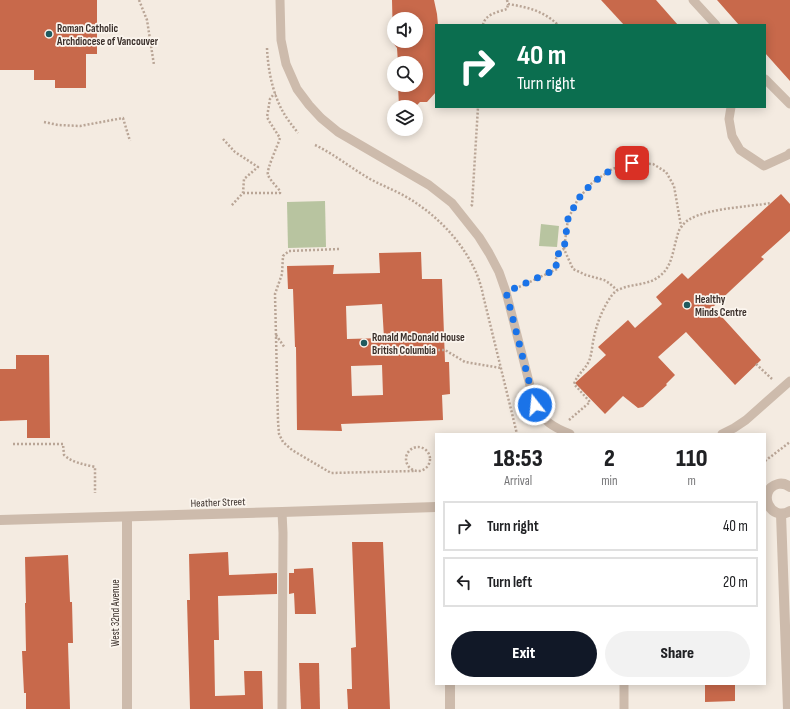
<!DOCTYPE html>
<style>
body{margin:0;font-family:"Sofia Sans Condensed",sans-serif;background:#f2f2f2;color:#202124;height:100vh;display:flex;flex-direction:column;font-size:15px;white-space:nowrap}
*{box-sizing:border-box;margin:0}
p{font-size:13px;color:#757577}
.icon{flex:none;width:22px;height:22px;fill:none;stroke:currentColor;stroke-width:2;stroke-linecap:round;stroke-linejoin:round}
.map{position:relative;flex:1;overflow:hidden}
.details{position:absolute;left:435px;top:433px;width:331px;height:252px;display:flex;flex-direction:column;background:#fff;border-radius:0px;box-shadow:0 2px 10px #0003}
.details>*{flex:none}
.hud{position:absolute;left:435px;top:24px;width:331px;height:84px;border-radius:0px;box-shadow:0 2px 10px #0003;background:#0b6e4f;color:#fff;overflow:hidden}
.controls{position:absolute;left:387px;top:12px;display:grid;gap:8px}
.controls a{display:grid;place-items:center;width:36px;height:36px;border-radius:50%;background:#fff;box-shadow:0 2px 10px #0003;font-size:20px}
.pin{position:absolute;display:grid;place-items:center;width:34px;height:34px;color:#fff;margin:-17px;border-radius:8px;box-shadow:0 2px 6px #0006}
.me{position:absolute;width:44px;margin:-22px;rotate:344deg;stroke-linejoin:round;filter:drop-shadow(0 0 3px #0008)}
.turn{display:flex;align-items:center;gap:14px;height:84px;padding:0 16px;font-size:18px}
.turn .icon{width:52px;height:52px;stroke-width:2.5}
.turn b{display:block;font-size:28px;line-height:34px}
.eta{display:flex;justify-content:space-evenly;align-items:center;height:68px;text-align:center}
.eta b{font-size:24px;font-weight:800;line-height:28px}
.cta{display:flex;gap:8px;margin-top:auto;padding:8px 16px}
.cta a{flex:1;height:46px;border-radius:24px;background:#111827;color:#fff;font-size:16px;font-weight:800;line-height:46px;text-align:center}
.cta a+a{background:#f2f2f2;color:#202124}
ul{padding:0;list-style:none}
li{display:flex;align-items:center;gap:12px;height:50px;margin:0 8px 6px;padding:0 8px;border:2px solid #e0e0e0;border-radius:0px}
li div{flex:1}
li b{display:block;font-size:15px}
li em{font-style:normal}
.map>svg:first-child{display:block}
.green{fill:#b8c4a0}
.building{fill:#c8694b;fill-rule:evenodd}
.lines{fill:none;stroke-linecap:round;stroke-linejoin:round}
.path{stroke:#b9a596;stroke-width:2.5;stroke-dasharray:2 2;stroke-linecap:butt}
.service{stroke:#cdbbac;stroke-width:9}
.minor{stroke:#cdbbac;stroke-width:10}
.route{stroke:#1a73e8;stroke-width:7;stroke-dasharray:0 12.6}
.poi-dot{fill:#1f5a5e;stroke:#fbf5ee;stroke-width:1.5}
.labels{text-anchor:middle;stroke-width:3.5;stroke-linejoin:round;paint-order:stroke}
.poi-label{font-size:11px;font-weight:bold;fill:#3b302b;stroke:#fbf5ee;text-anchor:start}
.street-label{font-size:11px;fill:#3b302b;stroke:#fbf5ee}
</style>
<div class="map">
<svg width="790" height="709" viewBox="0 0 790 709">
<rect width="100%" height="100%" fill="#f4ebe1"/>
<!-- green -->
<g class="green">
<path d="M 325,201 L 326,247 L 288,248 L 287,202 Z"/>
<path d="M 541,224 L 559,226 L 557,247 L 539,246 Z"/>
</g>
<!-- building -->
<g class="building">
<path d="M 0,0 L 97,0 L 97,54 L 86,54 L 86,88 L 55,88 L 55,80 L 34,80 L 34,70 L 0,70 Z"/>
<path d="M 392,0 L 434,0 L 437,14 L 438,25 L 436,25 L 436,92 L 427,102 L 420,102 L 415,107 L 399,107 L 398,85 L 416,85 L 416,63 L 398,63 L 397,48 L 393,43 ZM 394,19 L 416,19 L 416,41 L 394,41 Z"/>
<path d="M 601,0 L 656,0 L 678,25 L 624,25 Z"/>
<path d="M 717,0 L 790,0 L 790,81 L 765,53 L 765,25 L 739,25 Z"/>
<path d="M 781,194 L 790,204 L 790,231 L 761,257 L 764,259 L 713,307 L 761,360 L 735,385 L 686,332 L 658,357 L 675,375 L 666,384 L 667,385 L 643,407 L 638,408 L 623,396 L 605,414 L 575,383 L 606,355 L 598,347 L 628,320 L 635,328 L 662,304 L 656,297 L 682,273 L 688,279 Z"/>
<path d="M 421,252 L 422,279 L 442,279 L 445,362 L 449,362 L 450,394 L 442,395 L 443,420 L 341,424 L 342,431 L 297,430 L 296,347 L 295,347 L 293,289 L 288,289 L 287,266 L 334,265 L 333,274 L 380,273 L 379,253 ZM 382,304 L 384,338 L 347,339 L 346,306 ZM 382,365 L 383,395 L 352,396 L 351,366 Z"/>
<path d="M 16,355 L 49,355 L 50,438 L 27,438 L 27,420 L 0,421 L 0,369 L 16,369 Z"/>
<path d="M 352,542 L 383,542 L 390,709 L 348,709 L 347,689 L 352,689 L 351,648 L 356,647 Z"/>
<path d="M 228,552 L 229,575 L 277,573 L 277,594 L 218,596 L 219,640 L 214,640 L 215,696 L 245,695 L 244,671 L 262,671 L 263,709 L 190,709 L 187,600 L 190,600 L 189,554 Z"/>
<path d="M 68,555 L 70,602 L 72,602 L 73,643 L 68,643 L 70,709 L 26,709 L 26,693 L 24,693 L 22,651 L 26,651 L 25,603 L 26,603 L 25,557 Z"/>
<path d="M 313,568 L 316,614 L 295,614 L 294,593 L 289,594 L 289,573 L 294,573 L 294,569 Z"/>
<path d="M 299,663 L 319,663 L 320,709 L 301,709 Z"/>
<path d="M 705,684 L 735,684 L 735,701 L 705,702 Z"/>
</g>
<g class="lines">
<!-- path -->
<g class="path">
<path d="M 139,0 L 147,20 L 154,65"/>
<path d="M 507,0 L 508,4 C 527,7 544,11 558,25"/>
<path d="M 483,25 C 485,14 498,12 507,9 L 508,4"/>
<path d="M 267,48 C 268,69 272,91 282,110 C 286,118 292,125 298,133"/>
<path d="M 44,122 L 58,125 L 80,126 L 123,118 L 130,141"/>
<path d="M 223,139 L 235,152 L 258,167 L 244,179 L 243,193 L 231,206"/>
<path d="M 315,145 C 334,154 351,168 370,179 C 385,187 402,193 416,203 C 443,221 466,247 478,277 C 480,283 482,289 483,295 L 517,434"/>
<path d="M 243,193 L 280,193 L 280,191 C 277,187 270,180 268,175 C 266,170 278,145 280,138 L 269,121 L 267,117 L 270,99 L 273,95 L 276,94"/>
<path d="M 471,206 L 472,205 L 478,107"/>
<path d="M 339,249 L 289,251 L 283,256 L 282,274 L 275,294 L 278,421 L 279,434 L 283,442 L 292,450 L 331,473 L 414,471"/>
<path d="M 564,249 L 568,219 L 578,199 L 592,183 L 612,169 L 632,163 L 653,164 L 666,172 L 674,186 L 681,226"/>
<path d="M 519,287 L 557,269 C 555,260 555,253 564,249 L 573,269 L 586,275 L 604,280 L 609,283 L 617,290"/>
<path d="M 276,335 L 285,348"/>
<path d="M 434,350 L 445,350 L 465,362 L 501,368"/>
<path d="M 756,364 L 772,379"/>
<path d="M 569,420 L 590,402 L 574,384 C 578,373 585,370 589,361 C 592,354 592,345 594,337 C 597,323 602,310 610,298 C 612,295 615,291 618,290 C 632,283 649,286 661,275 C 672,266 673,250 677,237 C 678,233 679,229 682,226 C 694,208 750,207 771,203"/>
<path d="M 13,444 L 63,444 L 64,455 C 73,463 83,464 95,467 L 95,493"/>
<circle cx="418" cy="459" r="12"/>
<path d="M 765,461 L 790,442"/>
</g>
<!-- service -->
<g class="service">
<path d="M 280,0 L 281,40 L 286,64 L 297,89 L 309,105 L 321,118 L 338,132 L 429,185 L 452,203 L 479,237 L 489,253 L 499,272 L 506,292 L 535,405 C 544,422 553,427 570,434"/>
<path d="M 693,0 L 716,25"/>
<path d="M 765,79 L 790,104"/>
<path d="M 731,107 L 729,119 L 732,136 L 740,150 L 764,166 L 788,155 L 790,153"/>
<path d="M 722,434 L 734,428 L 746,420 L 790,381"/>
<path d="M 282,512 L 283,533 L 282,709"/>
<path d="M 624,684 L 624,709"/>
</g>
<!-- minor -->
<g class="minor">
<path d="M 790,487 C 786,484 782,483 778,484 C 756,490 770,523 790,511"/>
<path d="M 781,514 L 788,709"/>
<path d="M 127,517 L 127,709"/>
<path d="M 0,520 L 282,512 L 436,507"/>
<path d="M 450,709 L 450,684"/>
</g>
</g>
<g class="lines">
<!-- route -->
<path class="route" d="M 535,405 L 506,292 L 557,269 L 555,260 L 560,251 L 564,249 L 568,219 L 578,199 L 592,183 L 612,169 L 632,163"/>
</g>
<!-- markers -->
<g class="poi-dot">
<circle cx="49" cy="34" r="4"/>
<circle cx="687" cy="305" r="4"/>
<circle cx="364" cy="343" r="4"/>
</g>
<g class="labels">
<!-- poi labels -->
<g class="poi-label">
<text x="57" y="32">Roman Catholic<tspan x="57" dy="13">Archdiocese of Vancouver</tspan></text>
<text x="695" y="303">Healthy<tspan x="695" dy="13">Minds Centre</tspan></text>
<text x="372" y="341">Ronald McDonald House<tspan x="372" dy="13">British Columbia</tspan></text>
</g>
<!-- street labels -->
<g class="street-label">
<text transform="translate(218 502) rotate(-2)" y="4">Heather Street</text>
<text transform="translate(115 613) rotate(-90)" y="4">West 32nd Avenue</text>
</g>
</g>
</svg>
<div class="controls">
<a><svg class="icon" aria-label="sound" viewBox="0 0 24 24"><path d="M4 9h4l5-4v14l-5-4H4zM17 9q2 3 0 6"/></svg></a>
<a><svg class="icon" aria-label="search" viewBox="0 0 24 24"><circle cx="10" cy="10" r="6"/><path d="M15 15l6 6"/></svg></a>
<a><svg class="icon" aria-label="layers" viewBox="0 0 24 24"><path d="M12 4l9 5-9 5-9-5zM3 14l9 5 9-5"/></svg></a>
</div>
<div class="pin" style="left:632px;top:163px;background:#d93025"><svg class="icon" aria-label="arrive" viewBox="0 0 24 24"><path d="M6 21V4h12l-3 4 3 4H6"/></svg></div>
<svg class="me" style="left:535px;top:405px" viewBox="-20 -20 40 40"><circle r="17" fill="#1a73e8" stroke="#fff" stroke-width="3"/><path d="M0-11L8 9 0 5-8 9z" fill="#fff"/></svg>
<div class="hud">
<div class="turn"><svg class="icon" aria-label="right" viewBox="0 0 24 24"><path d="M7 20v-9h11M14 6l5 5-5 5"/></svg><div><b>40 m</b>Turn right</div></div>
</div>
<section class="details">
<div class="eta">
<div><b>18:53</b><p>Arrival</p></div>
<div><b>2</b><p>min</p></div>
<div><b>110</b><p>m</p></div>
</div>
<ul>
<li><svg class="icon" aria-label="right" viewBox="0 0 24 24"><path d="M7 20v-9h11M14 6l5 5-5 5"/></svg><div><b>Turn right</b></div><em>40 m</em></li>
<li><svg class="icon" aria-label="left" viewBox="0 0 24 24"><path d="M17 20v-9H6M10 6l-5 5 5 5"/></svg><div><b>Turn left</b></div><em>20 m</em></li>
</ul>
<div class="cta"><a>Exit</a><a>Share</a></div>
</section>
</div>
